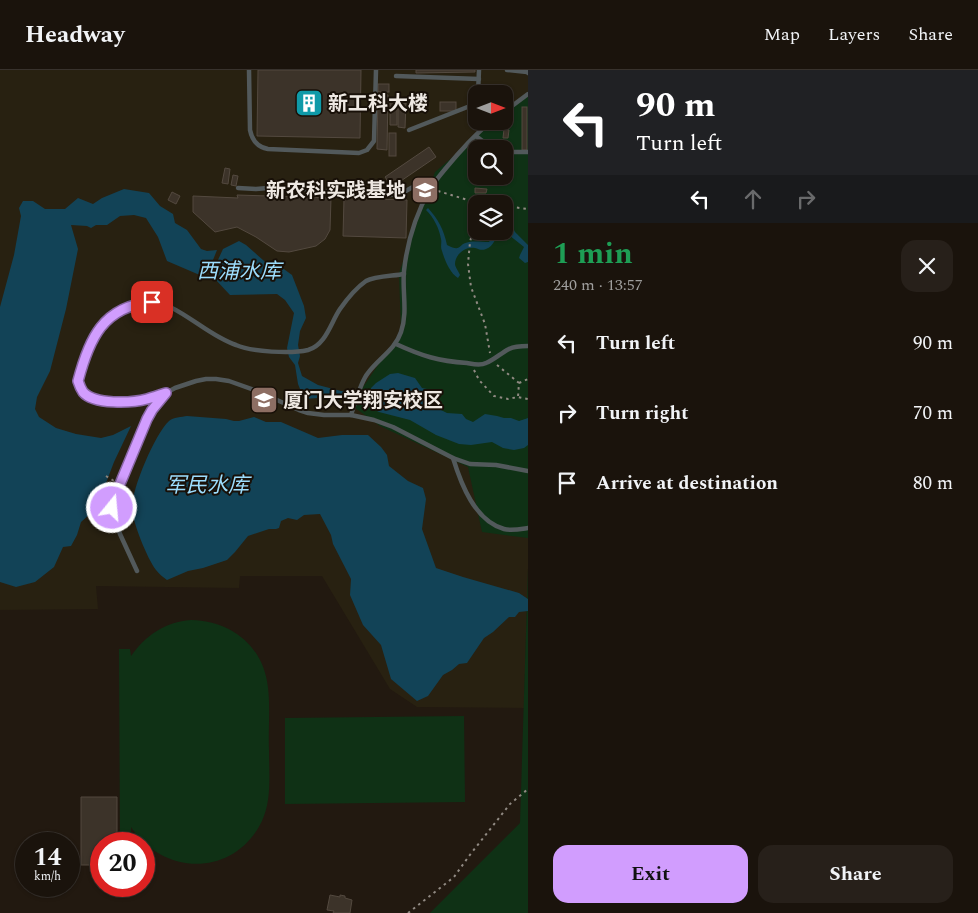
<!DOCTYPE html>
<meta charset="utf-8">
<style>
body{margin:0;font-family:Spectral,"Noto Sans SC",serif;background:#27201a;color:#f1f3f6;height:100vh;display:flex;flex-direction:column;font-size:19px;white-space:nowrap}
*{box-sizing:border-box;margin:0}
p{font-size:16px;color:#9f9e9d}
.icon{flex:none;width:28px;height:28px;fill:none;stroke:currentColor;stroke-width:2;stroke-linecap:round;stroke-linejoin:round}
.map{position:relative;flex:1;overflow:hidden}
.sheet{display:flex;flex-direction:column;background:#1a130c;width:450px}
.sheet>*{flex:none}
.banner{background:#202124;color:#fff;overflow:hidden}
.needle{width:32px;rotate:90deg}
.buttons{position:absolute;left:468px;top:15px;display:grid;gap:10px}
.buttons a{display:grid;place-items:center;width:45px;height:45px;border-radius:10px;background:#1a130c;box-shadow:0 1px 4px #0004,0 0 0 1px #38322d;font-size:25px}
.speed{position:absolute;left:15px;top:762px;display:flex;gap:10px;font-size:25px;font-weight:700;text-align:center}
.speed>*{display:grid;place-content:center;width:65px;height:65px;border-radius:50%;background:#1a130c;box-shadow:0 1px 4px #0004,0 0 0 1px #38322d;line-height:1}
.speed small{font-size:12px;font-weight:400}
.speed .limit{border:8px solid #d22;background:#fff;color:#111}
.pin{position:absolute;display:grid;place-items:center;width:42px;height:42px;color:#fff;margin:-21px;border-radius:10px;box-shadow:0 2px 8px #0006}
.me{position:absolute;width:55px;margin:-28px;rotate:17deg;stroke-linejoin:round;filter:drop-shadow(0 0 4px #0008)}
.turn{display:flex;align-items:center;gap:18px;height:105px;padding:0 25px;font-size:22px}
.turn .icon{width:65px;height:65px;stroke-width:2.5}
.turn b{display:block;font-size:35px;line-height:42px}
.lanes{display:flex;align-items:center;height:48px;padding:0 25px;background:#0003;justify-content:center;gap:25px;direction:ltr}
.lanes .off{opacity:.35}
.round{display:grid;place-items:center;flex:none;width:52px;height:52px;border-radius:15px;background:#27201a}
.headline{display:flex;align-items:center;justify-content:space-between;height:85px;padding:0 25px}
h1{font-size:30px;font-weight:700;line-height:38px;color:#1e9e55}
.action{display:flex;gap:10px;margin-top:auto;padding:10px 25px}
.action a{flex:1;height:58px;border-radius:15px;background:#d19dfe;color:#111;font-size:20px;font-weight:700;line-height:58px;text-align:center}
.action a+a{background:#27201a;color:#f1f3f6}
ul{padding:0;list-style:none}
li{display:flex;align-items:center;gap:15px;height:70px;padding:0 25px}
li div{flex:1}
li b{display:block;font-size:19px}
li em{font-style:normal}
header{display:flex;align-items:center;gap:30px;box-sizing:border-box;height:70px;padding:0 25px;background:#1a130c;border-bottom:1px solid #38322d}
header strong{font-size:24px}
nav{display:flex;gap:28px;margin-inline-start:auto;font-size:18px}
main{display:flex;flex:1;min-height:0}
.map>svg:first-child{display:block}
.education{fill:#282111;fill-rule:evenodd}
.green{fill:#0f3115;fill-rule:evenodd}
.water{fill:#124357}
.building{fill:#3c3329;stroke:#53493f}
.lines{fill:none;stroke-linecap:round;stroke-linejoin:round}
.path{stroke:#918a83;stroke-width:2;stroke-dasharray:2.5 4;stroke-linecap:butt}
.service{stroke:#52595b;stroke-width:4.5}
.route-casing{stroke:#8866a5;stroke-width:12}
.route{stroke:#d19dfe;stroke-width:9}
.labels{text-anchor:middle;stroke-width:4;stroke-linejoin:round;paint-order:stroke}
.poi-label{font-size:20px;font-weight:bold;fill:#eee8e2;stroke:#181008;text-anchor:start}
.water-label{font-size:21px;font-style:italic;fill:#9cddfd;stroke:#181008}
</style>
<header>
<strong>Headway</strong>
<nav><a>Map</a><a>Layers</a><a>Share</a></nav>
</header>
<main>
<div class="map">
<svg width="528" height="843" viewBox="0 0 528 843">
<rect width="100%" height="100%" fill="#221910"/>
<!-- education -->
<path class="education" d="M 0,0 L 528,0 L 528,499 L 524,638 L 417,637 L 390,619 L 322,506 L 240,506 L 239,518 L 96,516 L 98,539 L 0,540 ZM 476,24 L 504,24 L 504,51 L 476,51 ZM 476,79 L 504,79 L 504,106 L 476,106 ZM 476,134 L 504,134 L 504,161 L 476,161 Z"/>
<!-- green -->
<g class="green">
<path d="M 528,24 L 528,468 L 482,462 L 468,397 L 380,356 L 351,335 L 401,261 L 399,203 L 435,102 L 495,51 L 504,51 L 504,44 ZM 476,79 L 504,79 L 504,106 L 476,106 ZM 476,134 L 504,134 L 504,161 L 476,161 Z"/>
<path d="M 528,499 L 528,843 L 430,843 L 520,753 Z"/>
<path d="M 191,550 C 229,551 260,573 267,611 C 271,632 268,659 269,680 C 269,704 272,729 262,751 C 235,807 164,807 131,757 L 131,774 L 120,774 L 119,579 L 130,579 L 131,586 C 146,565 165,552 191,550 Z"/>
<path d="M 464,646 L 465,732 L 285,734 L 285,648 Z"/>
</g>
<!-- water -->
<g class="water">
<path d="M 124,119 L 149,123 L 160,136 L 173,144 L 175,153 L 187,160 L 201,179 L 207,181 L 217,180 L 209,200 L 202,206 L 167,191 L 158,167 L 146,148 L 134,145 L 120,146 L 107,155 L 96,155 L 91,158 L 87,156 L 71,155 L 78,179 L 66,239 L 50,301 L 37,327 L 35,339 L 39,347 L 56,358 L 76,364 L 101,368 L 113,365 L 131,356 L 114,392 L 93,447 L 90,444 L 81,452 L 77,465 L 71,476 L 63,477 L 54,497 L 35,512 L 16,517 L 0,512 L 0,237 L 14,185 L 21,146 L 19,138 L 23,131 L 33,131 L 45,139 L 65,139 L 78,128 L 93,134 L 102,128 Z"/>
<path d="M 428,138 C 438,149 444,160 447,175 C 462,183 457,174 469,172 C 475,171 483,172 489,172 L 496,161 L 502,161 C 495,166 494,177 486,179 C 481,181 479,179 475,178 C 466,176 455,184 455,194 C 455,197 459,202 460,205 L 458,208 C 450,203 445,191 442,181 C 440,177 442,173 441,169 C 439,158 434,148 426,140 Z"/>
<path d="M 506,153 L 511,154 L 515,162 L 528,175 L 528,192 L 525,193 L 519,188 L 520,185 L 524,177 L 504,161 L 504,154 Z"/>
<path d="M 239,171 L 246,175 L 272,198 L 281,197 L 292,205 L 304,236 L 306,248 L 300,261 L 298,275 L 300,286 L 298,293 L 302,306 L 318,315 L 341,321 L 352,322 L 336,332 L 318,328 L 304,329 L 298,314 L 295,295 L 289,287 L 287,278 L 294,243 L 285,230 L 277,224 L 230,225 L 215,209 L 212,203 L 223,179 Z"/>
<path d="M 398,303 L 415,308 L 422,318 L 427,319 L 431,324 L 441,340 L 447,343 L 462,344 L 466,349 L 473,352 L 485,344 L 497,346 L 504,348 L 511,348 L 519,351 L 528,348 L 528,375 L 524,378 L 514,380 L 503,378 L 492,372 L 471,375 L 459,374 L 436,365 L 410,350 L 379,342 L 371,338 L 369,326 L 371,318 L 376,313 L 390,304 Z"/>
<path d="M 187,346 L 226,349 L 234,351 L 239,351 L 254,347 L 266,352 L 281,352 L 318,368 L 342,365 L 368,365 L 381,377 L 387,385 L 389,396 L 408,411 L 423,418 L 426,429 L 422,459 L 436,498 L 463,507 L 519,523 L 528,529 L 528,541 L 519,542 L 515,547 L 509,547 L 493,562 L 484,568 L 467,593 L 459,594 L 452,600 L 443,605 L 428,626 L 417,631 L 391,609 L 381,575 L 363,555 L 350,525 L 351,509 L 333,474 L 331,465 L 320,444 L 304,445 L 297,450 L 288,448 L 281,451 L 279,458 L 276,459 L 269,459 L 248,466 L 235,482 L 227,490 L 203,498 L 188,501 L 167,510 C 163,507 159,504 156,500 C 147,488 133,453 132,439 C 131,420 155,364 169,351 C 173,347 182,347 187,346 Z"/>
</g>
<!-- building -->
<g class="building">
<path d="M 258,0 L 361,0 L 360,68 L 257,66 Z"/>
<path d="M 416,0 L 475,0 L 475,2 L 416,3 Z"/>
<rect x="378" y="14" width="11" height="8"/>
<path d="M 378,24 L 388,25 L 387,80 L 377,79 Z"/>
<path d="M 390,32 L 397,33 L 397,55 L 390,55 Z"/>
<rect x="440" y="32" width="16" height="9"/>
<path d="M 398,33 L 406,33 L 405,58 L 398,57 Z"/>
<rect x="522" y="37" width="5" height="43"/>
<path d="M 504,59 L 509,60 L 508,68 L 503,68 Z"/>
<rect x="389" y="63" width="7" height="23"/>
<path d="M 429,77 L 436,87 L 392,117 L 385,107 Z"/>
<path d="M 225,98 L 230,99 L 228,114 L 222,113 Z"/>
<path d="M 233,105 L 238,106 L 236,116 L 231,115 Z"/>
<path d="M 475,118 L 487,119 L 486,123 L 475,123 Z"/>
<path d="M 172,122 L 180,126 L 176,134 L 168,130 Z"/>
<path d="M 237,125 L 331,128 L 330,160 L 325,169 L 316,176 L 289,182 L 277,181 L 256,167 L 237,157 L 215,162 L 193,142 L 193,126 L 238,128 Z"/>
<path d="M 344,128 L 407,130 L 406,168 L 343,166 Z"/>
<path d="M 81,727 L 117,727 L 117,774 L 101,774 L 101,795 L 81,795 Z"/>
<path d="M 330,825 L 340,827 L 340,825 L 345,826 L 345,828 L 352,830 L 350,843 L 333,843 L 334,841 L 327,840 Z"/>
</g>
<g class="lines">
<!-- path -->
<g class="path">
<path d="M 438,121 L 481,134"/>
<path d="M 504,136 L 528,139"/>
<path d="M 476,149 L 470,172 L 468,194 L 471,217 L 485,254 L 490,283"/>
<path d="M 497,295 L 519,313 L 518,327"/>
<path d="M 474,300 L 479,310 L 494,326 L 508,329 L 518,327 L 528,329"/>
<path d="M 519,313 L 528,309"/>
<path d="M 106,406 L 114,411"/>
<path d="M 120,438 L 132,442"/>
<path d="M 408,843 L 454,807 L 469,786 L 510,734 L 528,719"/>
</g>
<!-- service -->
<g class="service">
<path d="M 249,0 L 250,60 C 252,70 257,77 268,79 L 359,83 L 367,80 L 374,71 L 376,0"/>
<path d="M 507,0 L 527,2 L 528,3"/>
<path d="M 396,6 L 479,9"/>
<path d="M 478,24 L 479,0"/>
<path d="M 504,42 L 528,24"/>
<path d="M 409,60 L 470,36 L 476,31 L 476,29"/>
<path d="M 476,66 L 493,79"/>
<path d="M 504,82 L 528,82"/>
<path d="M 238,118 L 256,119 L 268,118 L 292,120 L 303,119 L 329,122 L 356,122 L 390,125 L 402,123 L 422,112 L 435,111"/>
<path d="M 396,274 C 422,286 438,291 467,293 C 473,294 480,296 486,293 C 494,290 501,283 509,279 C 515,276 521,276 528,276"/>
<path d="M 165,323 C 158,325 152,328 145,329 C 130,332 94,334 83,322 C 81,319 80,314 78,311 C 81,298 85,284 91,271 C 107,242 137,223 170,237 C 193,248 212,267 236,275 C 252,282 291,284 308,280 C 326,275 331,252 340,239 C 347,229 356,218 366,211 C 375,206 394,206 404,204"/>
<path d="M 351,345 C 355,333 361,311 368,303 C 379,288 395,280 401,262 C 408,242 402,222 404,201 C 407,173 416,144 430,119 C 435,111 441,104 446,98 C 460,81 475,65 491,51"/>
<path d="M 453,388 C 461,414 475,451 504,459 C 511,461 521,459 528,458"/>
<path d="M 137,501 L 120,464 L 112,438 L 115,426 L 147,349 L 153,340 L 166,323 L 175,318 L 196,311 L 206,309 L 216,309 L 229,311 L 257,321 L 299,340 L 308,343 L 324,345 L 351,345 L 374,350 L 393,357 L 453,388 L 470,394 L 496,395 L 528,401"/>
</g>
</g>
<g class="lines">
<!-- route casing -->
<g class="route-casing">
<path id="route" d="M 112,438 L 115,426 L 147,349 L 152,340 L 166,323 C 160,325 154,327 147,329 C 132,333 94,335 83,322 C 81,319 79,314 78,311 C 89,269 103,236 152,232"/>
</g>
<!-- route -->
<use href="#route" class="route"/>
</g>
<!-- icons -->
<defs>
<g id="building-square" transform="scale(1.4375)"><rect x="-9" y="-9" width="18" height="18" rx="4" fill="#0f9aa8" stroke="#181008"/><path d="M-4-6H4V6H1V3H-1V6H-4ZM-2.5-4.3h1.7v1.8h-1.7ZM.8-4.3h1.7v1.8H.8ZM-2.5-1h1.7V.8h-1.7ZM.8-1h1.7V.8H.8Z" fill="#fff"/></g>
<g id="university-square" transform="scale(1.4375)"><rect x="-9" y="-9" width="18" height="18" rx="4" fill="#8d6e63" stroke="#181008"/><path d="M0-5L7-2L0 1L-7-2ZM-4 1L0 2.5L4 1V4Q0 6-4 4Z" fill="#fff"/></g>
</defs>
<g fill-rule="evenodd">
<use href="#building-square" x="309" y="33"/>
<use href="#university-square" x="425" y="120"/>
<use href="#university-square" x="264" y="330"/>
</g>
<g class="labels">
<!-- poi labels -->
<g class="poi-label">
<text x="328" y="40">新工科大楼</text>
<text x="406" y="127" text-anchor="end">新农科实践基地</text>
<text x="283" y="337">厦门大学翔安校区</text>
</g>
<!-- water labels -->
<g class="water-label">
<text x="239" y="208">西浦水库</text>
<text x="207" y="422">军民水库</text>
</g>
</g>
</svg>
<div class="buttons">
<a><svg class="needle" viewBox="-14 -14 28 28"><path d="M0-13l5 13h-10z" fill="#e53935"/><path d="M0 13l5-13h-10z" fill="#9f9e9d"/></svg></a>
<a><svg class="icon" aria-label="search" viewBox="0 0 24 24"><circle cx="10" cy="10" r="6"/><path d="M15 15l6 6"/></svg></a>
<a><svg class="icon" aria-label="layers" viewBox="0 0 24 24"><path d="M12 4l9 5-9 5-9-5zM3 14l9 5 9-5"/></svg></a>
</div>
<div class="speed"><div>14<small>km/h</small></div><div class="limit">20</div></div>
<div class="pin" style="left:152px;top:232px;background:#d93025"><svg class="icon" aria-label="arrive" viewBox="0 0 24 24"><path d="M6 21V4h12l-3 4 3 4H6"/></svg></div>
<svg class="me" style="left:112px;top:438px" viewBox="-20 -20 40 40"><circle r="17" fill="#d19dfe" stroke="#fff" stroke-width="3"/><path d="M0-11L8 9 0 5-8 9z" fill="#fff"/></svg>
</div>
<section class="sheet">
<div class="banner">
<div class="turn"><svg class="icon" aria-label="left" viewBox="0 0 24 24"><path d="M17 20v-9H6M10 6l-5 5 5 5"/></svg><div><b>90 m</b>Turn left</div></div>
<div class="lanes"><svg class="icon" aria-label="left" viewBox="0 0 24 24"><path d="M17 20v-9H6M10 6l-5 5 5 5"/></svg><svg class="icon off" aria-label="ahead" viewBox="0 0 24 24"><path d="M12 20V5M6 11l6-6 6 6"/></svg><svg class="icon off" aria-label="right" viewBox="0 0 24 24"><path d="M7 20v-9h11M14 6l5 5-5 5"/></svg></div>
</div>
<div class="headline"><div><h1>1 min</h1><p>240 m · 13:57</p></div><a class="round"><svg class="icon" aria-label="close" viewBox="0 0 24 24"><path d="M6 6l12 12M18 6L6 18"/></svg></a></div>
<ul>
<li><svg class="icon" aria-label="left" viewBox="0 0 24 24"><path d="M17 20v-9H6M10 6l-5 5 5 5"/></svg><div><b>Turn left</b></div><em>90 m</em></li>
<li><svg class="icon" aria-label="right" viewBox="0 0 24 24"><path d="M7 20v-9h11M14 6l5 5-5 5"/></svg><div><b>Turn right</b></div><em>70 m</em></li>
<li><svg class="icon" aria-label="arrive" viewBox="0 0 24 24"><path d="M6 21V4h12l-3 4 3 4H6"/></svg><div><b>Arrive at destination</b></div><em>80 m</em></li>
</ul>
<div class="action"><a>Exit</a><a>Share</a></div>
</section>
</main>
